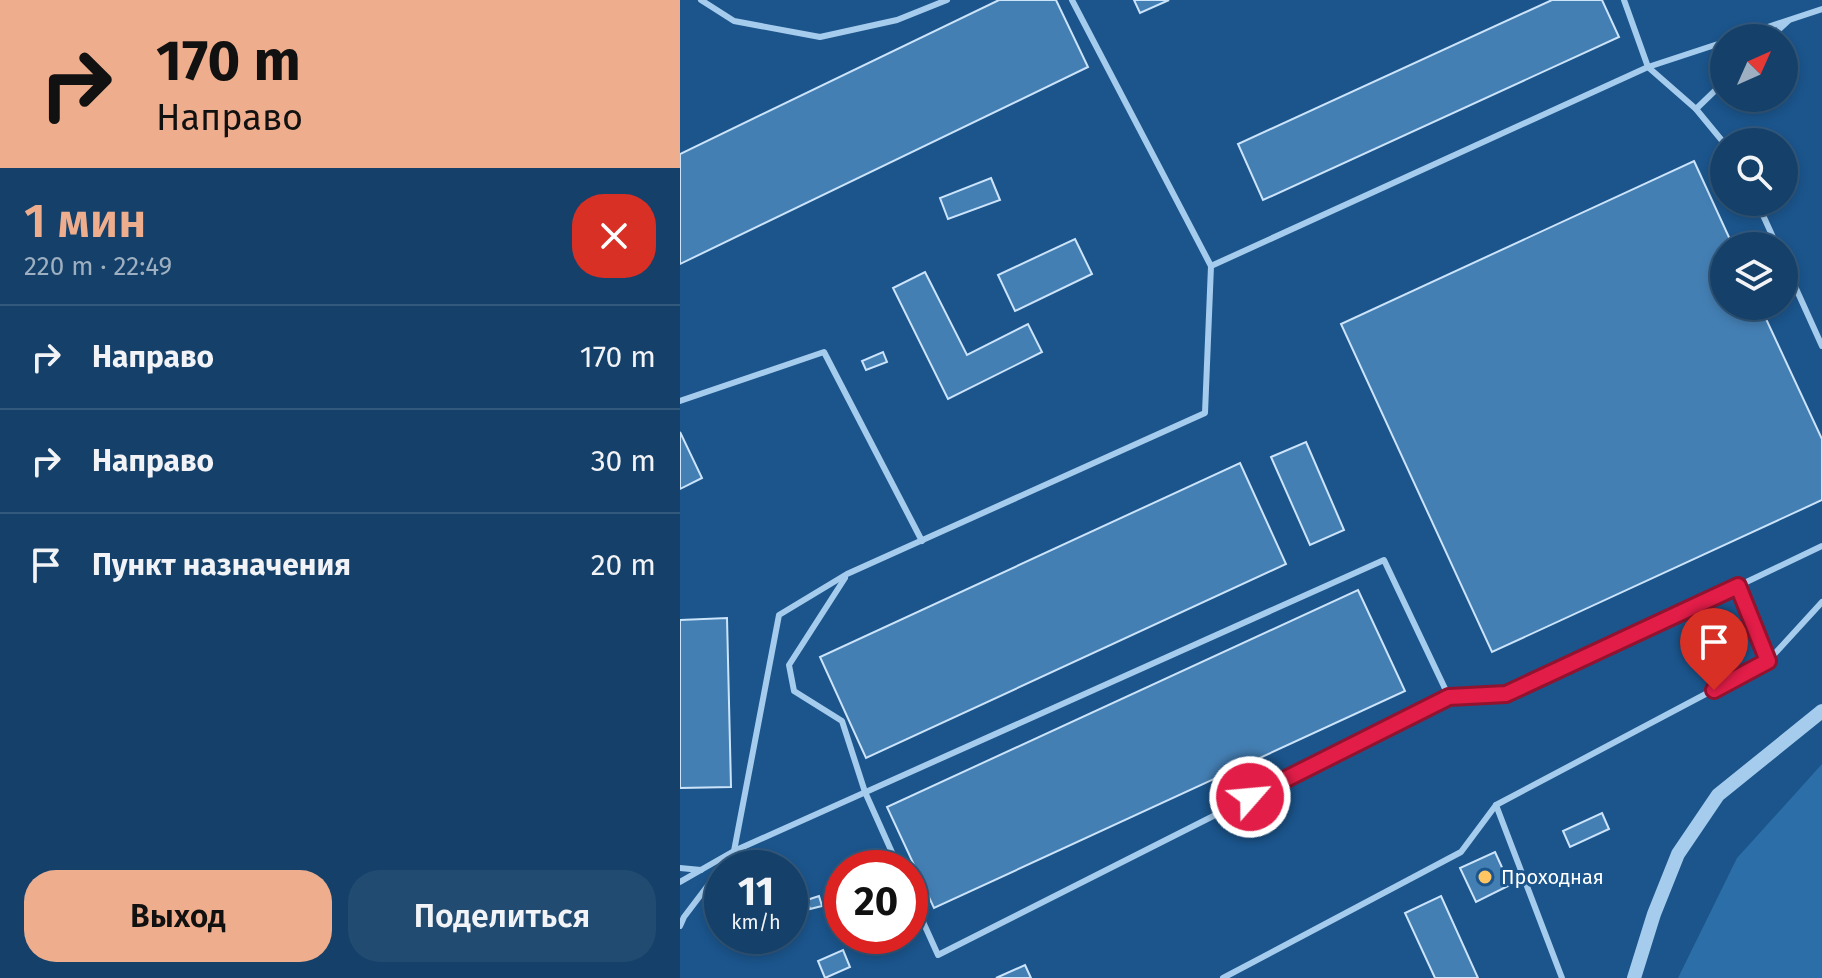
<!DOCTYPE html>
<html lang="ru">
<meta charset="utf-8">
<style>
body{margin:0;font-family:"Fira Sans",sans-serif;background:#214b71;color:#f1f3f6;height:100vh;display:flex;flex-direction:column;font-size:30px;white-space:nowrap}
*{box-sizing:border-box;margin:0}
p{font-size:26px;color:#9dafc0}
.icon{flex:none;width:44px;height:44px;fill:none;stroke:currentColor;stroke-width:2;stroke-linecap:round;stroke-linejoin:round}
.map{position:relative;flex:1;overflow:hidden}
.panel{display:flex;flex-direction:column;background:#144069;width:680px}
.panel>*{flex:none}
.top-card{background:#eead8d;color:#111;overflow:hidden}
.needle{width:52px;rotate:45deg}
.buttons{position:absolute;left:1030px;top:24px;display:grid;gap:16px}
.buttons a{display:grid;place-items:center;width:88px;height:88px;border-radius:50%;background:#144069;box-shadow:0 4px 12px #0003,0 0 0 2px #33597d;font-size:40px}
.speed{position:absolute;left:24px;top:850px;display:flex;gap:16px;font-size:40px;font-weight:700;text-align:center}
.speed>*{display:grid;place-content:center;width:104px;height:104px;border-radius:50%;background:#144069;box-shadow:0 4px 12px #0003,0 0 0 2px #33597d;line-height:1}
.speed small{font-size:20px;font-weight:400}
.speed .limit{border:12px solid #d22;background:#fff;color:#111}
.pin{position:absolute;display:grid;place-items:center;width:68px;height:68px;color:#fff;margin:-82px -34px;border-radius:50% 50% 50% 0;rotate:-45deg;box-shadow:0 0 8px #0007}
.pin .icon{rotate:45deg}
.me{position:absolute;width:88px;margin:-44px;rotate:63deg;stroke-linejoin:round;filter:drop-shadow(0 0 6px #0008)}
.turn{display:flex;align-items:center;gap:28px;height:168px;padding:0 24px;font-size:36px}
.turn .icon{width:104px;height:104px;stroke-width:2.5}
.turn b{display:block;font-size:56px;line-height:68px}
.round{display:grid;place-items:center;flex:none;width:84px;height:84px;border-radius:32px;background:#214b71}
.summary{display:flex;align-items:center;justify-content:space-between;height:136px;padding:0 24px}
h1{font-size:48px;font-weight:600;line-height:60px;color:#eead8d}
.primary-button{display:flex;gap:16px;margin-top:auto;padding:16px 24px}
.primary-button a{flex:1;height:92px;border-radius:32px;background:#eead8d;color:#111;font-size:32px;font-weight:600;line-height:92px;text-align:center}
.primary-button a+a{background:#214b71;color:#f1f3f6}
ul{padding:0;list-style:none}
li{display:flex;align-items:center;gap:24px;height:104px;padding:0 24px;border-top:2px solid #33597d}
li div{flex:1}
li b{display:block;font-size:30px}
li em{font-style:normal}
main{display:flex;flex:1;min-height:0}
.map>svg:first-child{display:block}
.green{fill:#2b6ea8}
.building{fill:#447fb4;stroke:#cce4fa;stroke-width:2}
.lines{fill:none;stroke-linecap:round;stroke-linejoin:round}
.service{stroke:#a6cced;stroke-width:6}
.tertiary{stroke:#a6cced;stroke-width:14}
.route-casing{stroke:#92132f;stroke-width:20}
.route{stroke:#e11d48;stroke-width:14}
.poi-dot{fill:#ffc563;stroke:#1b558c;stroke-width:3}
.labels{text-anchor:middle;stroke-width:6;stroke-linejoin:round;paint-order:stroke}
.poi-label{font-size:20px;fill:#fff;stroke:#1b558c;text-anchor:start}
</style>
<main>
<section class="panel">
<div class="top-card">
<div class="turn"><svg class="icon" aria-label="right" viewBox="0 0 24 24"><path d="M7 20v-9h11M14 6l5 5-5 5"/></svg><div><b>170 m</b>Направо</div></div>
</div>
<div class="summary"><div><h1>1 мин</h1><p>220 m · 22:49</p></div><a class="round" style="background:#d93025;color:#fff"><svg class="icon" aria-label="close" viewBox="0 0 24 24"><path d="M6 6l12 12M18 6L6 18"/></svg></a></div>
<ul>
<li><svg class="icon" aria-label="right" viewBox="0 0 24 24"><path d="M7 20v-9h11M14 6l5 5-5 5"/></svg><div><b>Направо</b></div><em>170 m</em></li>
<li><svg class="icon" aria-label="right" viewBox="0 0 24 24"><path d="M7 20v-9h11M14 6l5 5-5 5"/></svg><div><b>Направо</b></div><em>30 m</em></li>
<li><svg class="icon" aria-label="arrive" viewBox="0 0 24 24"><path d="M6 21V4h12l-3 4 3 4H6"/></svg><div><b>Пункт назначения</b></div><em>20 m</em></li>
</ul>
<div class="primary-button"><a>Выход</a><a>Поделиться</a></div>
</section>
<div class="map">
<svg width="1142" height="978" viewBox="0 0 1142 978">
<rect width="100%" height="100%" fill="#1b558c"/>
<!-- green -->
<path class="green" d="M 1142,764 L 1142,978 L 998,978 L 1057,858 Z"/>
<!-- building -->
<g class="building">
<path d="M 319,0 L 376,0 L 408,67 L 0,264 L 0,154 Z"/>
<path d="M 454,0 L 489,0 L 460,13 Z"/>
<path d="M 872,0 L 922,0 L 939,37 L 583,200 L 558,144 Z"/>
<path d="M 1014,161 L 1053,246 L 1044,246 L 1044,306 L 1080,306 L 1142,439 L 1142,500 L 812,652 L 661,324 Z"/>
<path d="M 311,178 L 320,200 L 268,219 L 260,198 Z"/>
<path d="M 395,239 L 412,274 L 335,311 L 318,275 Z"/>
<path d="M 245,272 L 287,355 L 348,324 L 362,352 L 268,399 L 213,288 Z"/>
<path d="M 203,352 L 207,362 L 186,370 L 182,361 Z"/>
<path d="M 0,432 L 22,478 L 0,489 Z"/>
<path d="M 626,442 L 664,530 L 630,545 L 591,457 Z"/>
<path d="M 560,463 L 606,564 L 186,758 L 140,657 Z"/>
<path d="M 678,590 L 725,691 L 254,908 L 207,807 Z"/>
<path d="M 47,618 L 51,787 L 0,788 L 0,620 Z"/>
<path d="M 922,813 L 929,829 L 890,847 L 883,831 Z"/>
<path d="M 815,852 L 830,885 L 796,902 L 780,868 Z"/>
<path d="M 139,896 L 142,906 L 130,909 L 127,900 Z"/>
<path d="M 761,896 L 798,978 L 755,978 L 725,913 Z"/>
<path d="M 163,950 L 170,967 L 145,978 L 138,961 Z"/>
<path d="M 345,965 L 351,978 L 316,978 Z"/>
</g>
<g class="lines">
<!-- service -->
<g class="service">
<path d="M 21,0 L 54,21 L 140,37 L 217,20 L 267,0"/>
<path d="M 392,0 L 531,266"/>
<path d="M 944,0 L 968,67 L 1016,109 L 1044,143"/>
<path d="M 1055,38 L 1142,9"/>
<path d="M 1090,38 L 1108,21"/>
<path d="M 1016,109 L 1044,82"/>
<path d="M 1077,202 L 1097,246"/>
<path d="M 1104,262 L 1142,346"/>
<path d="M 0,401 L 144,352 L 242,541"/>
<path d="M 165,578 L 109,665 L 114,691 L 162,721 L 185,792 L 219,868"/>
<path d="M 1058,586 L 1142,546"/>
<path d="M 816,805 L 882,978"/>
<path d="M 0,868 L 21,870"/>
<path d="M 0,882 L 54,851 L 704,560 L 769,697"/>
<path d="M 230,893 L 258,955 L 769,697 L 826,694 L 1058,586 L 1088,661"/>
<path d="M 0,926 L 4,917 L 54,851 L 99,615 L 167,574 L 525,413 L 531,266 L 968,67 L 1044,42"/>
<path d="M 543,978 L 781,852 L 816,805 L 1088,661 L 1142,602"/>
</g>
<!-- tertiary -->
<path class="tertiary" d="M 954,978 L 974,914 L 998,854 L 1038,795 L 1142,711"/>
</g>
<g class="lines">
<!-- route casing -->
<g class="route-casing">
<path id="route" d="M 570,797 L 769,697 L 826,694 L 1058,586 L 1088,661 L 1034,690"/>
</g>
<!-- route -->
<use href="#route" class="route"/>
</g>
<!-- markers -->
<circle class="poi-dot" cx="805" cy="877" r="8"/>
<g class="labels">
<!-- poi labels -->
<g class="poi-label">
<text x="821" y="884">Проходная</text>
</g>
</g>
</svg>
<div class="buttons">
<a><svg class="needle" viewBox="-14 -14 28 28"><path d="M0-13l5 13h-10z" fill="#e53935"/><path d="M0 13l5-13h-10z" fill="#9dafc0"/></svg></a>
<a><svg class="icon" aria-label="search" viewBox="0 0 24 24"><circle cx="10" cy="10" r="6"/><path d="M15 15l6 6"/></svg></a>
<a><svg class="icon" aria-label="layers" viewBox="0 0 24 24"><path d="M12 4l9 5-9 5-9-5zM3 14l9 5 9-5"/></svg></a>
</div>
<div class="speed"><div>11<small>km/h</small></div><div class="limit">20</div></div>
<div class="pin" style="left:1034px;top:690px;background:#d93025"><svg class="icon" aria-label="arrive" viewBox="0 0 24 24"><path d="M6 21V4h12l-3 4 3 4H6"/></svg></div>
<svg class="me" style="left:570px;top:797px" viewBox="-20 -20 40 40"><circle r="17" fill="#e11d48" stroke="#fff" stroke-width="3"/><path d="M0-11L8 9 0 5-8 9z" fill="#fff"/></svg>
</div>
</main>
